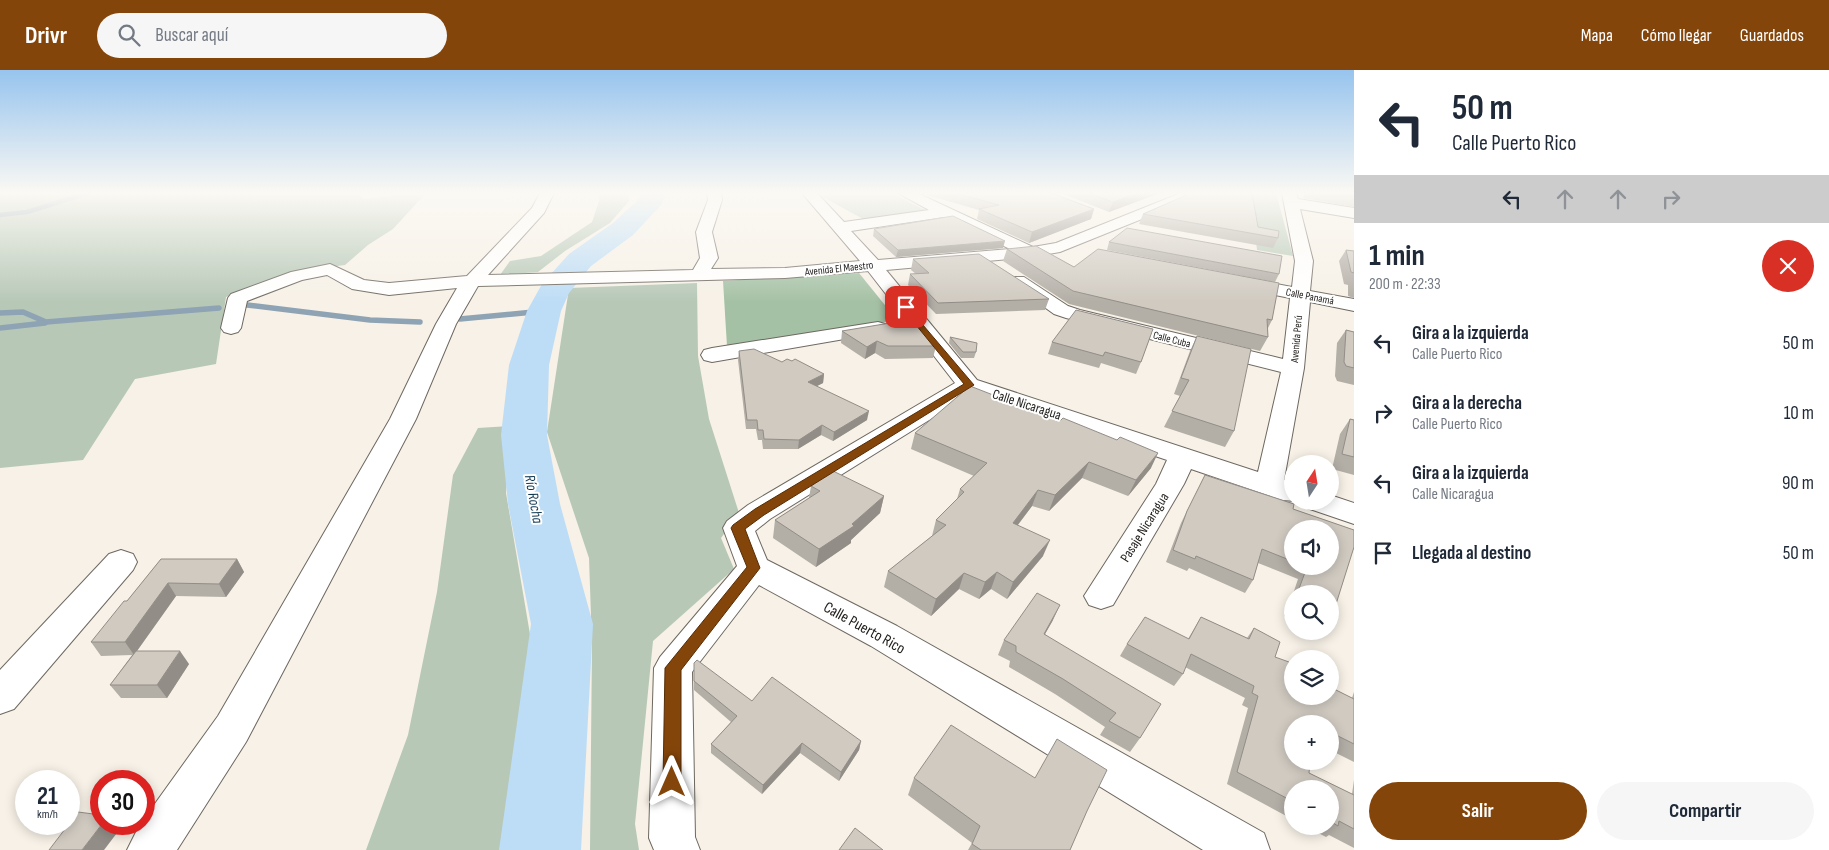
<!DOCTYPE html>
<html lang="es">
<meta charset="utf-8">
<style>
body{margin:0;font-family:"Sofia Sans Condensed",sans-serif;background:#f6f6f7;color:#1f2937;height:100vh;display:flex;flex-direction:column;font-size:19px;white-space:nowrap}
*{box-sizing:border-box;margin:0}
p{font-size:16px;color:#747a83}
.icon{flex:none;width:28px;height:28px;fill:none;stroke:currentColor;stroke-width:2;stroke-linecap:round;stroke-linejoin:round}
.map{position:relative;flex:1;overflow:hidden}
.drawer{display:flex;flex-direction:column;background:#fff;width:475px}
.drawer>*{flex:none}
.hud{background:#fff;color:#1f2937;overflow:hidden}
.needle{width:32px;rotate:12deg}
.buttons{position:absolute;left:1284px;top:385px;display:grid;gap:10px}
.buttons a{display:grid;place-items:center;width:55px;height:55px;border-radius:50%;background:#fff;box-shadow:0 2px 12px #0003;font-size:25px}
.speed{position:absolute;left:15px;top:700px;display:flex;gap:10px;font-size:25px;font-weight:700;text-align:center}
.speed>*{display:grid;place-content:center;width:65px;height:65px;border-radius:50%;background:#fff;box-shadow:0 2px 12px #0003;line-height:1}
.speed small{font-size:12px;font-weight:400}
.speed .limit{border:8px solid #d22;background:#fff;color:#111}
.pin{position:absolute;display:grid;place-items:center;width:42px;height:42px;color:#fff;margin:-21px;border-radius:10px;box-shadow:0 2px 8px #0006}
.me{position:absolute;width:55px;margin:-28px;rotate:0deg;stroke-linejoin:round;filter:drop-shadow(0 0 4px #0008)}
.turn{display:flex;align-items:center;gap:18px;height:105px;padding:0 15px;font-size:22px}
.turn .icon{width:65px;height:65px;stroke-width:2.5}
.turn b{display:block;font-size:35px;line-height:42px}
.lanes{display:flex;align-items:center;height:48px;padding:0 15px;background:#0003;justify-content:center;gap:25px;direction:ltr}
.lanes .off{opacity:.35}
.round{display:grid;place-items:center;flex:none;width:52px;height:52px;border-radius:26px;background:#f6f6f7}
.overview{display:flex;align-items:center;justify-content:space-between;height:85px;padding:0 15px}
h1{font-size:30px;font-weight:700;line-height:38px}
.action{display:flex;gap:10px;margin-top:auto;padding:10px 15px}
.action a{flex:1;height:58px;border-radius:30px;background:#84450a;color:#fff;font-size:20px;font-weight:700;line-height:58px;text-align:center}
.action a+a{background:#f6f6f7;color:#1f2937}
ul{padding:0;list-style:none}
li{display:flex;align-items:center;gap:15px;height:70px;padding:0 15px}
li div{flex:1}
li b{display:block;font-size:19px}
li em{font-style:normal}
header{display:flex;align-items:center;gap:30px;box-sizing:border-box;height:70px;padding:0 25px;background:#84450a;color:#fff}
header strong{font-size:24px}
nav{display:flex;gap:28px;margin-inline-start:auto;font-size:18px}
.search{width:350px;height:45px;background:#f6f6f7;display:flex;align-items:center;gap:12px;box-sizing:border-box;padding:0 18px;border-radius:28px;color:#747a83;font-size:19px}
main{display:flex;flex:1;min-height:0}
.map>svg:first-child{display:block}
.green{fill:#b7c8b7}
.forest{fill:#a5c1a5}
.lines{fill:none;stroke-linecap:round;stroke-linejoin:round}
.stream-far1{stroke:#8ea3b4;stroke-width:4.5}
.stream{stroke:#8ea3b4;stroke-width:5.5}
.river{fill:#bdddf6;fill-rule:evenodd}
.minor-casing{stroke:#6e6860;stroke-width:2}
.minor{fill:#fff;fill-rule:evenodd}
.wall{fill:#b3aea6;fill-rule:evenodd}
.shaded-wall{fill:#928d87}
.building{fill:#d0cac1;stroke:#928d87}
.route{fill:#84450a;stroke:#562d06}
.labels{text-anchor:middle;stroke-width:4;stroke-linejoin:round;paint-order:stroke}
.far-street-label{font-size:11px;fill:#1f1d1a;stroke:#fff}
.street-label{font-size:14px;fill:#1f1d1a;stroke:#fff}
.water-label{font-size:15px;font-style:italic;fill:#0f3750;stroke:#fff}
.near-street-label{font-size:16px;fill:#1f1d1a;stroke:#fff}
</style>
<header>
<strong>Drivr</strong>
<div class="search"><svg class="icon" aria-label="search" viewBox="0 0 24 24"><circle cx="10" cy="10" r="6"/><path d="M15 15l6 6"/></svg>Buscar aquí</div>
<nav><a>Mapa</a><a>Cómo llegar</a><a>Guardados</a></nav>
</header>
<main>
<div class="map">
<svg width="1354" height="780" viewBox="0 0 1354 780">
<rect width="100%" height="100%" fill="#f7f1e7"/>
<!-- green -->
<g class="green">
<path d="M 0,123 L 358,123 L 363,129 L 426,123 L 393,159 L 368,175 L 345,195 L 299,201 L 226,227 L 216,294 L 135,309 L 83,390 L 0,398 Z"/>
<path d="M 599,123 L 628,123 L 629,131 L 610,153 L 565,181 L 538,202 L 500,205 L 510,191 L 541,186 L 592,152 L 599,131 Z"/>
<path d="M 832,123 L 892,123 L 927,141 L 865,150 L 821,126 Z"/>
<path d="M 1250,123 L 1276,123 L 1293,186 L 1257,180 Z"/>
<path d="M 697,213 L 698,286 L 709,349 L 739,443 L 721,468 L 734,499 L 653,571 L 635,754 L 639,780 L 590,780 L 592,575 L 589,488 L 547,362 L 569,218 Z"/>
<path d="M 511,356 L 506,423 L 532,576 L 510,754 L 502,780 L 366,780 L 408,665 L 437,522 L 453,405 L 478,358 Z"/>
</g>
<!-- forest -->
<path class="forest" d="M 859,203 L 897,250 L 727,276 L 723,211 Z"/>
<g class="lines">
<!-- stream-far1 -->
<path class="stream-far1" d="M 0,145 L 27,142 L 88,123"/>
<!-- stream -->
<g class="stream">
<path d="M 247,235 L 370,250 L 420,252"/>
<path d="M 0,243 L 23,242 L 46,252 L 219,238"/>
<path d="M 460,249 L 544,241"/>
<path d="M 0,258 L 45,253"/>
</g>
<!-- river -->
<path class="river" d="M 642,123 L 666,123 L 662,134 L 633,165 L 591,196 L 569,223 L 561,241 L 549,295 L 547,365 L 560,434 L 593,554 L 581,780 L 499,780 L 531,554 L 508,434 L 501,365 L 509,295 L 527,241 L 542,214 L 569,184 L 613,153 L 641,127 Z"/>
<!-- minor casing -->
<g class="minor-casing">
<g id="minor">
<path d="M 540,123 L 554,123 L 544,143 L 488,205 L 693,200 L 700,188 L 696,162 L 708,130 L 707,123 L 721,123 L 722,130 L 712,162 L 718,188 L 711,199 L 785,198 L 860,191 L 802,123 L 817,123 L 844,152 L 929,140 L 898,123 L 917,123 L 1033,177 L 1056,173 L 1181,123 L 1201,123 L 1199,126 L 1060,182 L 1031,187 L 886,200 L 977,310 L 1258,402 L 1281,302 L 1066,248 L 1054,244 L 1008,211 L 1010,207 L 1024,207 L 1068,236 L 1080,240 L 1283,289 L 1290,228 L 1234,217 L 1232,213 L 1234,209 L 1241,207 L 1292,217 L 1295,191 L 1282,123 L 1296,123 L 1298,129 L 1354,138 L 1354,148 L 1300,139 L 1313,191 L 1310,221 L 1354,229 L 1354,241 L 1310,232 L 1304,298 L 1284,410 L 1292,413 L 1292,431 L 1296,431 L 1282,430 L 1191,399 L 1184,414 L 1113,535 L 1101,539 L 1089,535 L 1084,526 L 1156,414 L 1167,390 L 971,324 L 770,449 L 755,461 L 767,490 L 897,556 L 1264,763 L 1270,780 L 1203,780 L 871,576 L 759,515 L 692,602 L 695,767 L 700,780 L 654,780 L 649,768 L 654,598 L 660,587 L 737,496 L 723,458 L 727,451 L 748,435 L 955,313 L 868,201 L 785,208 L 478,216 L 456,254 L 416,349 L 246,672 L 177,780 L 127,780 L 140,754 L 144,754 L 144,749 L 218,646 L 390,349 L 436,254 L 457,218 L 389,225 L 352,219 L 327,205 L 302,210 L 247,231 L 241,258 L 238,262 L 231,264 L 224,262 L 221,258 L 228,228 L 231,224 L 291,202 L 330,194 L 364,210 L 389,213 L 467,206 L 532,138 ZM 944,147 L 1010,179 L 878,190 L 851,161 Z"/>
<path d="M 878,252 L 885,254 L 888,258 L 885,262 L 712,292 L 704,290 L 701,285 L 704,280 L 712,278 Z"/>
<path d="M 1330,425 L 1354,433 L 1354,454 L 1307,438 L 1302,431 L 1330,431 Z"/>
<path d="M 121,480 L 133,484 L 137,492 L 133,500 L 14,639 L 0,644 L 0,600 L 109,484 Z"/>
</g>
</g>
<!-- minor -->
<use href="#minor" class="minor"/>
</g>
<!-- wall -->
<g class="wall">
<path d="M 920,123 L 1051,123 L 1094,139 L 1091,149 L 1029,173 L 977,149 L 979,140 Z"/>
<path d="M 1061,123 L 1160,123 L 1109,142 Z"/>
<path d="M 1305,123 L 1354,123 L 1354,137 L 1303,128 Z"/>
<path d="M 1143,144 L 1258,157 L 1278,168 L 1273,178 L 1139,154 Z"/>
<path d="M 874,159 L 1003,178 L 896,187 L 873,166 Z"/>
<path d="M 1109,172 L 1279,204 L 1275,212 L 1107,180 Z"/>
<path d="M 1007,179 L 1272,250 L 1268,258 L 1268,267 L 1260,281 L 1069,234 L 1003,191 Z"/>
<path d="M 1346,180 L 1354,181 L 1354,228 L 1348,226 L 1348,215 L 1344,214 L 1339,191 Z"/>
<path d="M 913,189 L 1049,229 L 1045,240 L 936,244 L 908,215 L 910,204 L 916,204 L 911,200 Z"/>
<path d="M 914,249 L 914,253 L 936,276 L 933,288 L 885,289 L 875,283 L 865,289 L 841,273 L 842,261 Z"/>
<path d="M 1153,259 L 1141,292 L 1136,304 L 1101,293 L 1099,298 L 1048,284 L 1052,272 Z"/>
<path d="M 1346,260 L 1354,262 L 1354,315 L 1337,311 L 1335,306 L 1337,273 Z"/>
<path d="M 1197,266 L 1234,361 L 1225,377 L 1164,357 L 1180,326 L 1174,324 L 1190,281 Z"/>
<path d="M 950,267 L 976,282 L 974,288 L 961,288 L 949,273 Z"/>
<path d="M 739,281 L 824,304 L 823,313 L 817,316 L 867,350 L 833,371 L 821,365 L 798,379 L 763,379 L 762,370 L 758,370 L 756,359 L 746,359 L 738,290 Z"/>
<path d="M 1350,349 L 1354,350 L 1354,405 L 1332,399 L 1340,364 Z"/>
<path d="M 915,363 L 1151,398 L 1128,426 L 1082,408 L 1049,441 L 1032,436 L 1018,455 L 1043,486 L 1007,529 L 991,519 L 979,529 L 959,519 L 931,546 L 884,517 L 888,501 L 932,466 L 936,450 L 957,429 L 960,419 L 974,406 L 911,379 Z"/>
<path d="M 1205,405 L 1294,434 L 1293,439 L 1354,460 L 1354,477 L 1330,552 L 1330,524 L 1293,524 L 1298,509 L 1258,493 L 1253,510 L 1245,523 L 1189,498 L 1187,501 L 1166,492 L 1181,453 ZM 1292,459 L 1330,459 L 1330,496 L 1292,496 Z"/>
<path d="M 811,416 L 884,426 L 880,443 L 851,470 L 851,473 L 816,497 L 773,468 L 775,450 L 809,428 Z"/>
<path d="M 161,489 L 237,489 L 244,502 L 226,527 L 176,526 L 137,581 L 189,594 L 167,628 L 121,628 L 110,615 L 132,585 L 101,586 L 91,572 L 127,531 Z"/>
<path d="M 1292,525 L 1292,550 L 1284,546 Z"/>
<path d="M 1201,547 L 1247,568 L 1254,558 L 1275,587 L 1288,596 L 1352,628 L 1354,622 L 1354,692 L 1330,680 L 1330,654 L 1292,654 L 1309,703 L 1352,724 L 1354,710 L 1354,778 L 1329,765 L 1326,767 L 1305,756 L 1330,756 L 1330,719 L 1292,719 L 1292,749 L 1227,714 L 1248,638 L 1242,635 L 1245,628 L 1185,597 L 1183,604 L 1174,616 L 1120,586 L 1127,574 L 1188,569 Z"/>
<path d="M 1053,550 L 1045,564 L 1140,668 L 1130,682 L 1100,665 L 1105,657 L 1055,624 L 1009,597 L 1010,591 L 998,585 L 1004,570 Z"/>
<path d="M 694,593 L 752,631 L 861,671 L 859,680 L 839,711 L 800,683 L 762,724 L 711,683 L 711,674 L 731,652 L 694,620 Z"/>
<path d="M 914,708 L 1087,741 L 1070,780 L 968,780 L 972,773 L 908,725 Z"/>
</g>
<!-- shaded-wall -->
<g class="shaded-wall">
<path d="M 1138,123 L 1160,123 L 1109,142 L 1113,132 Z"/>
<path d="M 1094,139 L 1091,149 L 1029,173 L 1032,162 Z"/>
<path d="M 1005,171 L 1003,178 L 896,187 L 898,180 Z"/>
<path d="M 877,271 L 875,283 L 865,289 L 867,277 Z"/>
<path d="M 824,304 L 823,313 L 807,321 L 808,312 Z"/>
<path d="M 869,341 L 867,350 L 833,371 L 834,362 Z"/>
<path d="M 822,355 L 821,365 L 798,379 L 799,370 Z"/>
<path d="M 1158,383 L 1151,398 L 1128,426 L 1136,410 Z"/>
<path d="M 1089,392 L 1082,408 L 1049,441 L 1055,425 Z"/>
<path d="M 1038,420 L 1032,436 L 1007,469 L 1013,453 Z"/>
<path d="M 884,426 L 880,443 L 851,470 L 851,473 L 816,497 L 819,479 L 852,454 Z"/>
<path d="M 1050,470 L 1043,486 L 1007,529 L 1013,512 Z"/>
<path d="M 237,489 L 244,502 L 226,527 L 219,514 Z"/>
<path d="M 997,502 L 991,519 L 979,529 L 985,512 Z"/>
<path d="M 964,503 L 959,519 L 931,546 L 936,529 Z"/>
<path d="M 168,513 L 176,526 L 134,585 L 125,572 Z"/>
<path d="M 1060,535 L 1053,550 L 1037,578 L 1044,564 Z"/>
<path d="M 180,581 L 189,594 L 167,628 L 157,615 Z"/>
<path d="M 861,671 L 859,680 L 839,711 L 841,702 Z"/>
<path d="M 802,673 L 800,683 L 762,724 L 763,715 Z"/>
<path d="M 102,754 L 115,754 L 120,759 L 104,780 L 82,780 Z"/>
</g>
<!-- building -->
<g class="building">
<path d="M 955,123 L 1051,123 L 1094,139 L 1032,162 L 979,139 L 999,135 Z"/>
<path d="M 1089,123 L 1138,123 L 1113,132 Z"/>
<path d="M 1191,123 L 1252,123 L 1258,157 L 1279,161 L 1278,168 L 1143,144 Z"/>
<path d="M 953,146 L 1005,171 L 898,180 L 874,159 Z"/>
<path d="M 1127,158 L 1282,186 L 1279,204 L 1109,172 Z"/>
<path d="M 1036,176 L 1074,197 L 1098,179 L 1279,213 L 1272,250 L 1267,249 L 1268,267 L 1073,221 L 1007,179 Z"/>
<path d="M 1346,180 L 1354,181 L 1354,203 L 1351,202 Z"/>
<path d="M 979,184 L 1049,229 L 938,233 L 910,204 L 929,203 L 913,189 Z"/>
<path d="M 1076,240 L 1153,259 L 1141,292 L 1105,282 L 1103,286 L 1052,272 Z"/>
<path d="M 914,249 L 909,252 L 919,254 L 936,276 L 888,276 L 877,271 L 867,277 L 842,261 Z"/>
<path d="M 1346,260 L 1354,262 L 1354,298 L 1346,296 L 1344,292 Z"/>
<path d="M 1197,266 L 1251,279 L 1234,361 L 1172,341 L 1189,310 L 1181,308 Z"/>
<path d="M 950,267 L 977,273 L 976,282 L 963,282 Z"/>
<path d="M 754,279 L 782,292 L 787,289 L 792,291 L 795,289 L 824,304 L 808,312 L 869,341 L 834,362 L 822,355 L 799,370 L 764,369 L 763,360 L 758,360 L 757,350 L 747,350 L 739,281 Z"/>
<path d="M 970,316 L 1060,351 L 1063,348 L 1117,370 L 1120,367 L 1158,383 L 1136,410 L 1089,392 L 1055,425 L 1038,420 L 1013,453 L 1050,470 L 1013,512 L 997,502 L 985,512 L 964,503 L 936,529 L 888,501 L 946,455 L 936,450 L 964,422 L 960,419 L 987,393 L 915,363 Z"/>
<path d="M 1350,349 L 1354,350 L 1354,387 L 1342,384 Z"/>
<path d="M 831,400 L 884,426 L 852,454 L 854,456 L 819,479 L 775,450 L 820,421 L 811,416 Z"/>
<path d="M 1205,405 L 1294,434 L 1293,439 L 1354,460 L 1354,477 L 1331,550 L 1330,550 L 1330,524 L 1297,524 L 1307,497 L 1306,496 L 1330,496 L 1330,459 L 1292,459 L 1292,491 L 1262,479 L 1253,510 L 1196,486 L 1195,489 L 1173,480 L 1187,441 Z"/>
<path d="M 161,489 L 237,489 L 219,514 L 168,513 L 125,572 L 91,572 L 124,531 L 127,531 Z"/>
<path d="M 1037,523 L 1060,535 L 1044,564 L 1161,634 L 1140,668 L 1109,651 L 1116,643 L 1063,609 L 1016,582 L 1016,576 L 1004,570 Z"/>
<path d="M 1145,547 L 1189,569 L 1201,547 L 1249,569 L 1254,558 L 1280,572 L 1275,587 L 1289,592 L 1288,596 L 1292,599 L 1292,626 L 1330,626 L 1330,617 L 1354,629 L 1354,674 L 1330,662 L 1330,654 L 1292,654 L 1292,691 L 1310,691 L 1309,703 L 1354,725 L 1354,759 L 1339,751 L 1338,756 L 1330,751 L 1330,719 L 1292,719 L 1292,731 L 1237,702 L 1258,626 L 1252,623 L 1254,616 L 1191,584 L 1183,604 L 1127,574 Z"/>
<path d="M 136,581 L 180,581 L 157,615 L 110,615 Z"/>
<path d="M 697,590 L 752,631 L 772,607 L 861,671 L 841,702 L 802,673 L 763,715 L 711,674 L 737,646 L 694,611 L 694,593 Z"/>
<path d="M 951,655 L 1035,708 L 1057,669 L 1107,700 L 1087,741 L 1070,780 L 981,780 L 972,774 L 980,756 L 914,708 Z"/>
<path d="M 78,742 L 101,745 L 101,754 L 102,754 L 82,780 L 49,780 Z"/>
<path d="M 855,758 L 883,780 L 839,780 Z"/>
</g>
<!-- sky -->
<linearGradient id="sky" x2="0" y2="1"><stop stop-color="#97c4ee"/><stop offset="0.53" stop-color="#fbf9f4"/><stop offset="1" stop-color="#fbf9f4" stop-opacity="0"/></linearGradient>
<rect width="1354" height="232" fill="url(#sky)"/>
<!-- route -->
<path class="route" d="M 906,235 L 974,315 L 764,445 L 745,459 L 760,498 L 681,600 L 681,712 L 679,718 L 672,720 L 666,718 L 663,712 L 665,598 L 747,497 L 731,458 L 733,455 L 755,439 L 964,314 L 903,239 L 903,236 Z"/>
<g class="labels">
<!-- far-street labels -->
<g class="far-street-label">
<text transform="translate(839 198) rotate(-6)" y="4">Avenida El Maestro</text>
<text transform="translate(1310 226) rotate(11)" y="4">Calle Panamá</text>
<text transform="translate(1172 269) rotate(14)" y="4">Calle Cuba</text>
<text transform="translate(1296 269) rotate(-85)" y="4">Avenida Perú</text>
</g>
<!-- street labels -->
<g class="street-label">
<text transform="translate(1027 334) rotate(18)" y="5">Calle Nicaragua</text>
<text transform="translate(1144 457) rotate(-58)" y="5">Pasaje Nicaragua</text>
</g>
<!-- water labels -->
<g class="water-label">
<text transform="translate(534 429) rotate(80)" y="5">Río Rocha</text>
</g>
<!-- near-street labels -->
<g class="near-street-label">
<text transform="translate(865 557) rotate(29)" y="6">Calle Puerto Rico</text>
</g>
</g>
</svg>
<div class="buttons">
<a><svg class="needle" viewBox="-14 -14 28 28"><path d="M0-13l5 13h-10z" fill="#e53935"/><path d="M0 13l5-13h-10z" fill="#747a83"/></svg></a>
<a><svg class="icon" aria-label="sound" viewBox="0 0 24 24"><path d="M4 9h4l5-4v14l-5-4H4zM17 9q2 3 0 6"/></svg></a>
<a><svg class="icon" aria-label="search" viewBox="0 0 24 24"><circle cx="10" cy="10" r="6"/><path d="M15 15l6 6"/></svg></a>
<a><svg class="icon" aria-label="layers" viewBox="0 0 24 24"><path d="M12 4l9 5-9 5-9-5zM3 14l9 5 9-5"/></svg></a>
<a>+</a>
<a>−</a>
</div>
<div class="speed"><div>21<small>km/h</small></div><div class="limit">30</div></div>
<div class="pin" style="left:906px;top:237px;background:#d93025"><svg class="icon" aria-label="arrive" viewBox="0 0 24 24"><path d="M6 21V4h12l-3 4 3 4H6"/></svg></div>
<svg class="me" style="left:672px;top:712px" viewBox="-20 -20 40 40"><path d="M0-17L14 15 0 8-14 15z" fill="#84450a" stroke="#fff" stroke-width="4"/></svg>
</div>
<section class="drawer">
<div class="hud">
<div class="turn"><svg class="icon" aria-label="left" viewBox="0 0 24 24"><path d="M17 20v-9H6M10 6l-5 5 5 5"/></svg><div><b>50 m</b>Calle Puerto Rico</div></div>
<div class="lanes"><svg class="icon" aria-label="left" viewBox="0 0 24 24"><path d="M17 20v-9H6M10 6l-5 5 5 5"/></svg><svg class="icon off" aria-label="ahead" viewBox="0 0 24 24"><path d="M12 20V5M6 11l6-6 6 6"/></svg><svg class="icon off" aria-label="ahead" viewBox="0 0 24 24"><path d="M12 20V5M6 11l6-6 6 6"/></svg><svg class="icon off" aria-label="right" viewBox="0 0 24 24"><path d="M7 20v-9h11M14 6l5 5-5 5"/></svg></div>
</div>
<div class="overview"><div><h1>1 min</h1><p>200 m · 22:33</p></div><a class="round" style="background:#d93025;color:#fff"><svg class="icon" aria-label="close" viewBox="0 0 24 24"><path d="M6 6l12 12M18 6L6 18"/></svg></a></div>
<ul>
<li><svg class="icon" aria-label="left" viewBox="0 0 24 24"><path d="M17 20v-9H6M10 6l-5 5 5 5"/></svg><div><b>Gira a la izquierda</b><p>Calle Puerto Rico</p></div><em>50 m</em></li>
<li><svg class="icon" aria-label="right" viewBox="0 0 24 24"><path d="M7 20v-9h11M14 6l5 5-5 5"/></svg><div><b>Gira a la derecha</b><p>Calle Puerto Rico</p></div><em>10 m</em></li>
<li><svg class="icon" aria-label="left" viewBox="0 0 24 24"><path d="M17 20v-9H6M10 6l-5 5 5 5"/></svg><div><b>Gira a la izquierda</b><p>Calle Nicaragua</p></div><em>90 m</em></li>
<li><svg class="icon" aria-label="arrive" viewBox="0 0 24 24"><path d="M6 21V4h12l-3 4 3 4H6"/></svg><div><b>Llegada al destino</b></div><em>50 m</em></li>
</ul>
<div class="action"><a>Salir</a><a>Compartir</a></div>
</section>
</main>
